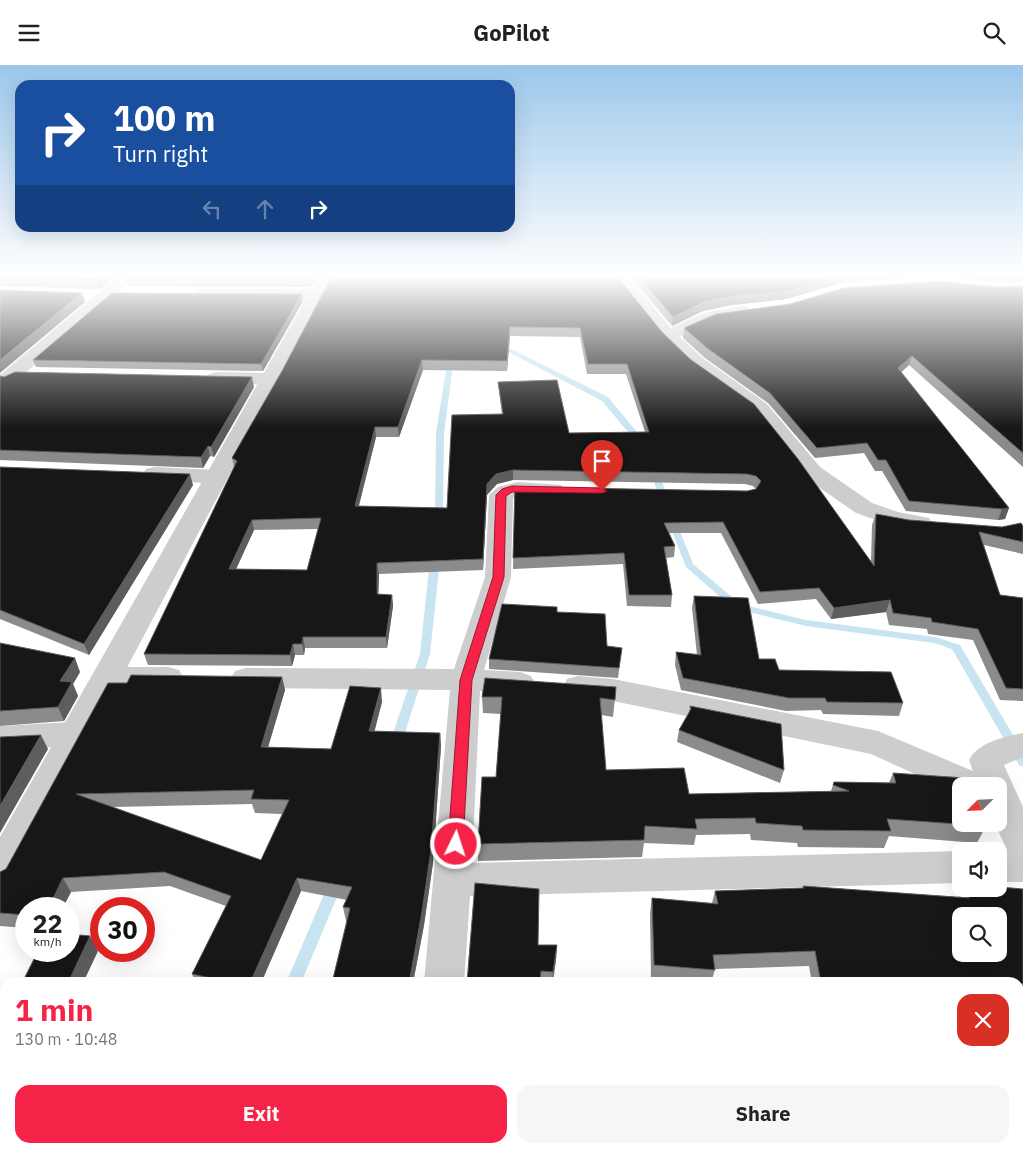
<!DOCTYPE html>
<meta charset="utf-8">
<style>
body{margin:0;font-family:"IBM Plex Sans",sans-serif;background:#f6f6f6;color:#202124;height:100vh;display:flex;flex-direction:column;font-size:19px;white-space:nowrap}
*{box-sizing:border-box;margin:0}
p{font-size:16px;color:#757577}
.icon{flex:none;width:28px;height:28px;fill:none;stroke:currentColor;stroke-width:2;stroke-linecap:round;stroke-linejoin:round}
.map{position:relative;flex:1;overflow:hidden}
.drawer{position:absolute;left:0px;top:912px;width:1024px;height:176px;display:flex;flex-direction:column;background:#fff;border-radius:15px 15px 0 0;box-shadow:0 5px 20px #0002}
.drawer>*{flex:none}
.hud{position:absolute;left:15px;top:15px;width:500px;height:152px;border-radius:15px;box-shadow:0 5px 20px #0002;background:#1a4fa0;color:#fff;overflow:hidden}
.needle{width:32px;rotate:246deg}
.tools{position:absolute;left:952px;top:712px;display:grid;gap:10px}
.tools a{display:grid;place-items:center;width:55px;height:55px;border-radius:10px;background:#fff;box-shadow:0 5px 20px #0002;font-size:25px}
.speed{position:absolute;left:15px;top:832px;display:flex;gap:10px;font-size:25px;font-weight:700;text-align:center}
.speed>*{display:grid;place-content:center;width:65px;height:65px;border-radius:50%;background:#fff;box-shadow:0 5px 20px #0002;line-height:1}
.speed small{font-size:12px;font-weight:400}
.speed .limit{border:8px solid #d22;background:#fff;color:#111}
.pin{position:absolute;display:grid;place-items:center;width:42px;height:42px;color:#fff;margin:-51px -21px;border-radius:50% 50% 50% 0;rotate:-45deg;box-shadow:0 0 5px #0007}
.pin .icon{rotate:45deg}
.me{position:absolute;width:55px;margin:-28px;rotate:4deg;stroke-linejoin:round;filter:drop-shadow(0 0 4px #0008)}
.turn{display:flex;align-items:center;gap:18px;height:105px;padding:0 15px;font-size:22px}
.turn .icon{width:65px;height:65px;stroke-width:2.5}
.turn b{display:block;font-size:35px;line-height:42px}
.lanes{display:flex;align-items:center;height:48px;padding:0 15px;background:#0003;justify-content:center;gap:25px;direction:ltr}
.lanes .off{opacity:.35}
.round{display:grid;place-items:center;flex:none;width:52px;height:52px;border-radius:15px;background:#f6f6f6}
.head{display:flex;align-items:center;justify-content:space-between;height:85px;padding:0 15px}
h1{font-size:30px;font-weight:700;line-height:38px;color:#f62348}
.primary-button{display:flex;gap:10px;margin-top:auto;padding:10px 15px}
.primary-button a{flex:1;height:58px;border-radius:15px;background:#f62348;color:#fff;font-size:20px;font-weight:700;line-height:58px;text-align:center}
.primary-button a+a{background:#f6f6f6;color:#202124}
header{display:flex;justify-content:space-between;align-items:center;height:65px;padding:0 15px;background:#fff;font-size:22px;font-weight:700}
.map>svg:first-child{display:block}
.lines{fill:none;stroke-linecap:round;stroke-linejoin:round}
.stream{fill:#c7e4f0;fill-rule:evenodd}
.minor{fill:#cdcdcd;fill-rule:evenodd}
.tertiary{fill:#cdcdcd;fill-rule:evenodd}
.wall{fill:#8b8b8b;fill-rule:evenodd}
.shaded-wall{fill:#5d5d5d}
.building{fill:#171717;stroke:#5d5d5d;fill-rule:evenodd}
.route{fill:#f62348;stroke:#a0172f}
</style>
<header><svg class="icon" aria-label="menu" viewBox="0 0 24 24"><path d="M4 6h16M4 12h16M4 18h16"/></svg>GoPilot<svg class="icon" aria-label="search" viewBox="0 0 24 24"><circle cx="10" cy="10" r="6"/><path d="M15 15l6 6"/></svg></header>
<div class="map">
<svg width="1023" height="1088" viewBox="0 0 1023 1088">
<rect width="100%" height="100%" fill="#fff"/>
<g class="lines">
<!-- stream -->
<g class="stream">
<path d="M 497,277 L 608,332 L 646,378 L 645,380 L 639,380 L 602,336 L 495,280 L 494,279 Z"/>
<path d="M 451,291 L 454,293 L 444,368 L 443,455 L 439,458 L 435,455 L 436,368 L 448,293 Z"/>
<path d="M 652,405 L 655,405 L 659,407 L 669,438 L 668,440 L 662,440 L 661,438 L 651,407 Z"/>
<path d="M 672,453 L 676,456 L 693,499 L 740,539 L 806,555 L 935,572 L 960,580 L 1023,687 L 1023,702 L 1019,700 L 952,584 L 934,578 L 806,561 L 733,543 L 686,502 L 668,456 Z"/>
<path d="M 435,492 L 440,495 L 430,589 L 401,680 L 399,683 L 395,684 L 391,683 L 389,680 L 420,589 L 430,495 Z"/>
<path d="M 335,814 L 340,816 L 342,820 L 301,918 L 286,918 L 328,820 L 330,816 Z"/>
<rect x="242" y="1084" width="16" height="4"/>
</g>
<!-- minor -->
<g class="minor">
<path d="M 118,211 L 136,211 L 7,324 L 0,326 L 0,310 Z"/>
<path d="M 612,211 L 628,211 L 671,263 L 703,248 L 742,241 L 748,242 L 750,246 L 748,250 L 714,256 L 680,272 L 704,294 L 767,339 L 820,402 L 872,438 L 898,447 L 929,453 L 932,458 L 929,463 L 920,465 L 893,461 L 856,448 L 804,412 L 753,347 L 690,302 L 662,275 Z"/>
<path d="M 201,224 L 317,224 L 325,229 L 317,234 L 195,232 L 193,229 L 195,226 Z"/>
<path d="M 216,307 L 272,308 L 279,310 L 282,314 L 279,318 L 272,320 L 209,317 L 206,313 L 209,309 Z"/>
<path d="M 154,402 L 217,405 L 225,407 L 228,412 L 225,417 L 217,419 L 146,414 L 143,409 L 146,404 Z"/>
<path d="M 518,417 L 561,420 L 565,425 L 561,430 C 546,434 527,426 513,433 L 511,512 L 484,605 L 520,607 L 531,611 L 535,618 L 531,625 L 520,629 L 480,626 L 472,798 L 961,786 L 961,818 L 470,831 L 464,918 L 424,918 L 450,625 L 246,623 L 235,620 L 231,613 L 235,606 L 246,603 L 454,604 L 485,512 L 489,430 L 498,422 Z"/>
<path d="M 107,602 L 168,602 L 179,605 L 183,612 L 179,619 C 158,625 117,625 96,619 L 92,612 L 96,605 Z"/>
<path d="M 578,611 L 613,614 L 878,666 L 973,706 L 969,695 C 979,677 1004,672 1023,668 L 1023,692 L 1004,700 L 1023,742 L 1023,817 L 999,817 L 999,786 L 997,786 L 1007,785 L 995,759 L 999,759 L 999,721 L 961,721 L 961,730 L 871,689 L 613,636 L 567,630 L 563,622 L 567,614 Z"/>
<path d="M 73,657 L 84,661 L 89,669 L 84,677 L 73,681 L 0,685 L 0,661 Z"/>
<path d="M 408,1084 L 454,1084 L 453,1088 L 407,1088 Z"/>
</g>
<!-- tertiary -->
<path class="tertiary" d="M 319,211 L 335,211 L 13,817 L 0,822 L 0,772 Z"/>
</g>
<!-- wall -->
<g class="wall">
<path d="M 0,211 L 117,211 L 100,224 L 0,221 Z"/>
<path d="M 125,211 L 318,211 L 311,222 L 128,221 L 126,213 L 127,212 Z"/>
<path d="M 332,211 L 662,267 L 871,496 L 872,460 L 876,449 L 909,455 L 1002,462 L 1023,461 L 1023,489 L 984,480 L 1000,530 L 1023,533 L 1023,636 L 1000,635 L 973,575 L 928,569 L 927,564 L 889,560 L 886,547 L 831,554 L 816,534 L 758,539 L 721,468 L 669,468 L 675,481 L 674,492 L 666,493 L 672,530 L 671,542 L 627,541 L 623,499 L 513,504 L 515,422 L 747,426 L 756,424 L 753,421 L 745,419 L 513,415 L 497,419 L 487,430 L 483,505 L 379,509 L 378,529 L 392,530 L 393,541 L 387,583 L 305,583 L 304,590 L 295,590 L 292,601 L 148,600 L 144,589 L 234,402 L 232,393 L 282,306 ZM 510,271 L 580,272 L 587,309 L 626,309 L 645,367 L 569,368 L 498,317 L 499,327 L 502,349 L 447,443 L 359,441 L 376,372 L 399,372 L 423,305 L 507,306 ZM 318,464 L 307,505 L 236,504 L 254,465 Z"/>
<path d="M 630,211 L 1023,211 L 1023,217 L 994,217 L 938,211 L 841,218 L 786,234 L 732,240 L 703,246 L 672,261 Z"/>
<path d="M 1023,221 L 1023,402 L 909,300 L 901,307 L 1009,443 L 1005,454 L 998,455 L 906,446 L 882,406 L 875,406 L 864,388 L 815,393 L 768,338 L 705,293 L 683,273 L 684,263 L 997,222 Z"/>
<path d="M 302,229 L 303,236 L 263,306 L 36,302 L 33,295 Z"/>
<path d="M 0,311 L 4,312 L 254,322 L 214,392 L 210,391 L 203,403 L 0,395 Z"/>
<path d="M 0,402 L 193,420 L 89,590 L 0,554 Z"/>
<path d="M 694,531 L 759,594 L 779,605 L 903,638 L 899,651 L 823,649 L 821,645 L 786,646 L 681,625 L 675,600 L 676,587 L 697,590 L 692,543 Z"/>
<path d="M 557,547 L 607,581 L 622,583 L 618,613 L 489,604 L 489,594 Z"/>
<path d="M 0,578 L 80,607 L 73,619 L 78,631 L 64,656 L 0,661 Z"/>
<path d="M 282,612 L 285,625 L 268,682 L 331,684 L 382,637 L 374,666 L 440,668 L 441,681 L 433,798 L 424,860 L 413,918 L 332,918 L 347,856 L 346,856 L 343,842 L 347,835 L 301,826 L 261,918 L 196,918 L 192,909 L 226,841 L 170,821 L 71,827 L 62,844 L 26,844 L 26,863 L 0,861 L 0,807 L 6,804 L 127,618 ZM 252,739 L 255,748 L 282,749 L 261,795 L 113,742 Z"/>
<path d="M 616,622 L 613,652 L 601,650 L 606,705 L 689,729 L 831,726 L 834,717 L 889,718 L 893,708 L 986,761 L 977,778 L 889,771 L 884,783 L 798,782 L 797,778 L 751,775 L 750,769 L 696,770 L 694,780 L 644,778 L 642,792 L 478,796 L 478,779 L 496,712 L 501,649 L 483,648 L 482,632 Z"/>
<path d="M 690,641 L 784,705 L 780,718 L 677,677 L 679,665 L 689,648 Z"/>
<path d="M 803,821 L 958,832 L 962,824 L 1023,824 L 1023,933 L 1019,933 L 1019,918 L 812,918 L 809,901 L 715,904 L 711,918 L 689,918 L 651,914 L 650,848 L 652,833 L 712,838 L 715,826 L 802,823 Z"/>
<path d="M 538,880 L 557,880 L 556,895 L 553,918 L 467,918 Z"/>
<path d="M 5,950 L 5,1061 L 0,1060 L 0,960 Z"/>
<path d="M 697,1084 L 766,1084 L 766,1088 L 711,1088 Z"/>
<path d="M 835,1084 L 939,1084 L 940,1088 L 835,1088 Z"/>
<path d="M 1003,1084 L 1019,1084 L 1023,1088 L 999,1088 Z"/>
</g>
<!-- shaded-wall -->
<g class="shaded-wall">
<path d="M 104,211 L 117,211 L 100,224 L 98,216 Z"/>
<path d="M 311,211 L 318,211 L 311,222 L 309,214 Z"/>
<path d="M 838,211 L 842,211 L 841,218 L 786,234 L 732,240 L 703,246 L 672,261 L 673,252 L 704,237 Z"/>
<path d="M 82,228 L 85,237 L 0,308 L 0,295 Z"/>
<path d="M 302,229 L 303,236 L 263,306 L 261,299 Z"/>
<path d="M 510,262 L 510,271 L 507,306 L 507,296 Z"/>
<path d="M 912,291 L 909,300 L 895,313 L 898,303 Z"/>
<path d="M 422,295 L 423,305 L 399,372 L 398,362 Z"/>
<path d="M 252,312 L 254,322 L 214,392 L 211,382 Z"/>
<path d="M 375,362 L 376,372 L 356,451 L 355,441 Z"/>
<path d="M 208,381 L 210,391 L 203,403 L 201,392 Z"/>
<path d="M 513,405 L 513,415 L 497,419 L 487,430 L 483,505 L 483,494 L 487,419 L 496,409 Z"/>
<path d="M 190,409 L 193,420 L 89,590 L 84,579 Z"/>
<path d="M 1009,443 L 1005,454 L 998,455 L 1002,444 Z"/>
<path d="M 252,455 L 254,465 L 231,515 L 229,504 Z"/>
<path d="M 377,498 L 379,509 L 378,540 L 377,529 Z"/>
<path d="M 392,530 L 393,541 L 387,583 L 386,572 Z"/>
<path d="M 890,535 L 886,547 L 831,554 L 834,543 Z"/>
<path d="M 303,572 L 305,583 L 304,590 L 302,579 Z"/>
<path d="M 293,579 L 295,590 L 292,601 L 290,590 Z"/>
<path d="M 75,593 L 80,607 L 73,619 L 78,631 L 64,656 L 58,642 L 60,616 Z"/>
<path d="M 282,612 L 285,625 L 264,696 L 261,682 Z"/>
<path d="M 381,623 L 382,637 L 371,680 L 369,666 Z"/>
<path d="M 440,668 L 441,681 L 433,798 L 424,860 L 413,918 L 409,918 Z"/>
<path d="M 41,670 L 48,684 L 0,768 L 0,741 Z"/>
<path d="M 63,813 L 71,827 L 62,844 L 48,844 Z"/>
<path d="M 297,813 L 301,826 L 261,918 L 250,918 Z"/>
<path d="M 90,871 L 98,886 L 83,918 L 68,918 Z"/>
<path d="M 557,880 L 556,895 L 552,918 L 553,907 Z"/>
<path d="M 390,1084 L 394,1084 L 394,1088 L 389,1088 Z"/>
</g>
<!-- building -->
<g class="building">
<path d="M 0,211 L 104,211 L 98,216 L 0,212 Z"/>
<path d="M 128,211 L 311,211 L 309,214 L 126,213 Z"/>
<path d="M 332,211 L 617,211 L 662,267 L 690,294 L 754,339 L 798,394 L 874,501 L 876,449 L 909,455 L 1002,462 L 1021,458 L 1023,461 L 1023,477 L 979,467 L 1000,530 L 1023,533 L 1023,624 L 1006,623 L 978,564 L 932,557 L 931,553 L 893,548 L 890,535 L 834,543 L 819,523 L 760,527 L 723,457 L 664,458 L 675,481 L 664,482 L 672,530 L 629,530 L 624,488 L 513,493 L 515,422 L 747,426 L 756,424 L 761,416 L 756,411 L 747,409 L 513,405 L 496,409 L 487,419 L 483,494 L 377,498 L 377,529 L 392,530 L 386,572 L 303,572 L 302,579 L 293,579 L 290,590 L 144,589 L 237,396 L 232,393 L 282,306 ZM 510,262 L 580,263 L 588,299 L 627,299 L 649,367 L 569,368 L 557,315 L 498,317 L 503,349 L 452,350 L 447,443 L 355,441 L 375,362 L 398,362 L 422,295 L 507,296 ZM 321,453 L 307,505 L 229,504 L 252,455 Z"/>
<path d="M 638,211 L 838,211 L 787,226 L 733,231 L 704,237 L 673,252 Z"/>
<path d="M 940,216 L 997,222 L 1023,221 L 1023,388 L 912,291 L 898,303 L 1009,443 L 1002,444 L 909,436 L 886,395 L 878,395 L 867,378 L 817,383 L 770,328 L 707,283 L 684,263 L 716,249 L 790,239 L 844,223 Z"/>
<path d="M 0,225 L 82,228 L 0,295 Z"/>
<path d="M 112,228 L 302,229 L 261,299 L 33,295 Z"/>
<path d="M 15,307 L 252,312 L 211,382 L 208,381 L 201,392 L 0,385 L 0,311 L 4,312 Z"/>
<path d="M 0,402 L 190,409 L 84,579 L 0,545 Z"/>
<path d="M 694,531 L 748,533 L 759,594 L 775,594 L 779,605 L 891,607 L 903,638 L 827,637 L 825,633 L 789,633 L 683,613 L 676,587 L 701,590 Z"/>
<path d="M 502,539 L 557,542 L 557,547 L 605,549 L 607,581 L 622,583 L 619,603 L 489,594 Z"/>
<path d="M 0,578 L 75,593 L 60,616 L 72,617 L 58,642 L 0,646 Z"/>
<path d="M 131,610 L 282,612 L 261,682 L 331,684 L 350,621 L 381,623 L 369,666 L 440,668 L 431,785 L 422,847 L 409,918 L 332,918 L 350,843 L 343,842 L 352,822 L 297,813 L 250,918 L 234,918 L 192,909 L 231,831 L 164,807 L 63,813 L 48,844 L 26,844 L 26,850 L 0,848 L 0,807 L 6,804 L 108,618 L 127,618 ZM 254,725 L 251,734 L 289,735 L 261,795 L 76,729 Z"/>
<path d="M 485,613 L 616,622 L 615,635 L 600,633 L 606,705 L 684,703 L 689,729 L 849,726 L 833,720 L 834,717 L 896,718 L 893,708 L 965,713 L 968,715 L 971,721 L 961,721 L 961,759 L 985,759 L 986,761 L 887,754 L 891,766 L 803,765 L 802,761 L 756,758 L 755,753 L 695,754 L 697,764 L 645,761 L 644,775 L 478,779 L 482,712 L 496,712 L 502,632 L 482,632 Z"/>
<path d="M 690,641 L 781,659 L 784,705 L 679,665 L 691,644 Z"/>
<path d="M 41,670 L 0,741 L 0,672 Z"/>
<path d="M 475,818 L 539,824 L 538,880 L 557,880 L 553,907 L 541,906 L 540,918 L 467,918 Z"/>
<path d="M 803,821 L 969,833 L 966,824 L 999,824 L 999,822 L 1023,824 L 1023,919 L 1019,918 L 1009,918 L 951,913 L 952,918 L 821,918 L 815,886 L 713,890 L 715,905 L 654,900 L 652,833 L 718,839 L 715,826 L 804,823 ZM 961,851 L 999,851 L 999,889 L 961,889 Z"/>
<path d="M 69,869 L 90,871 L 68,918 L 22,918 L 38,886 L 69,886 Z"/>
<path d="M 5,950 L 5,1048 L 0,1048 L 0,960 Z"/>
<path d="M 1019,1080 L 1023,1081 L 1023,1088 L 1010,1088 L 1009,1084 L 1019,1084 Z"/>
<path d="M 337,1084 L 390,1084 L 389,1088 L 336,1088 Z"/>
<rect x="466" y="1084" width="90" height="4"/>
<path d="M 738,1084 L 766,1084 L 766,1088 L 751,1088 Z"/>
<path d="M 843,1084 L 939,1084 L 940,1088 L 843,1088 Z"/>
</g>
<!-- sky -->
<linearGradient id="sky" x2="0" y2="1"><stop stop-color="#9bc7eb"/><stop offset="0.58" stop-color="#fff"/><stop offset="1" stop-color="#fff" stop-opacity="0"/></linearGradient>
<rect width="1023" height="363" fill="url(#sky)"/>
<!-- route -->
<path class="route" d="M 512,421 L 602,423 L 607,426 L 602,428 L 512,427 L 506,431 L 504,512 L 472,615 L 463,779 L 461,783 L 456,785 L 450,783 L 448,779 L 460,615 L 493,512 L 496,430 L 502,424 Z"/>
</svg>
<div class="tools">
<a><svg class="needle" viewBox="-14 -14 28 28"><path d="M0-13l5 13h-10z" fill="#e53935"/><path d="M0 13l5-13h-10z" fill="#757577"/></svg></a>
<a><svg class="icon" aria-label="sound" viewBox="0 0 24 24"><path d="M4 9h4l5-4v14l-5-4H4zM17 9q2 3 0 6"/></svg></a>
<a><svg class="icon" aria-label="search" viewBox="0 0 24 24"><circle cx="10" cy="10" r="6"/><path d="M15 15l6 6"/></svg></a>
</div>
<div class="speed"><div>22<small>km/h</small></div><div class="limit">30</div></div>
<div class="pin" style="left:602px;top:426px;background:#d93025"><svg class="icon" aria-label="arrive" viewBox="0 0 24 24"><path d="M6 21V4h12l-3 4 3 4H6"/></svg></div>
<svg class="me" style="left:456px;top:779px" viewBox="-20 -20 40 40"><circle r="17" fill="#f62348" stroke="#fff" stroke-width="3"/><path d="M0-11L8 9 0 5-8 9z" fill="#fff"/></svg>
<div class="hud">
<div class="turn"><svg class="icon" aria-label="right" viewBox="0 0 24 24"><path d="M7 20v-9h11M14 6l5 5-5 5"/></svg><div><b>100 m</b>Turn right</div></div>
<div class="lanes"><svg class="icon off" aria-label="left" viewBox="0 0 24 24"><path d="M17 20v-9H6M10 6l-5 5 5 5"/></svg><svg class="icon off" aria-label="ahead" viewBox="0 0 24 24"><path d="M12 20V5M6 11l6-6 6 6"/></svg><svg class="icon" aria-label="right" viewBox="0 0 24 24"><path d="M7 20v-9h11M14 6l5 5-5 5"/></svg></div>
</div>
<section class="drawer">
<div class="head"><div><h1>1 min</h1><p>130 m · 10:48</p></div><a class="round" style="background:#d93025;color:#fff"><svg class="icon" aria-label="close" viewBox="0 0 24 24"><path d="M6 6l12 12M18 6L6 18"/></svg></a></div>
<div class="primary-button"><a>Exit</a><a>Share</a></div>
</section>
</div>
